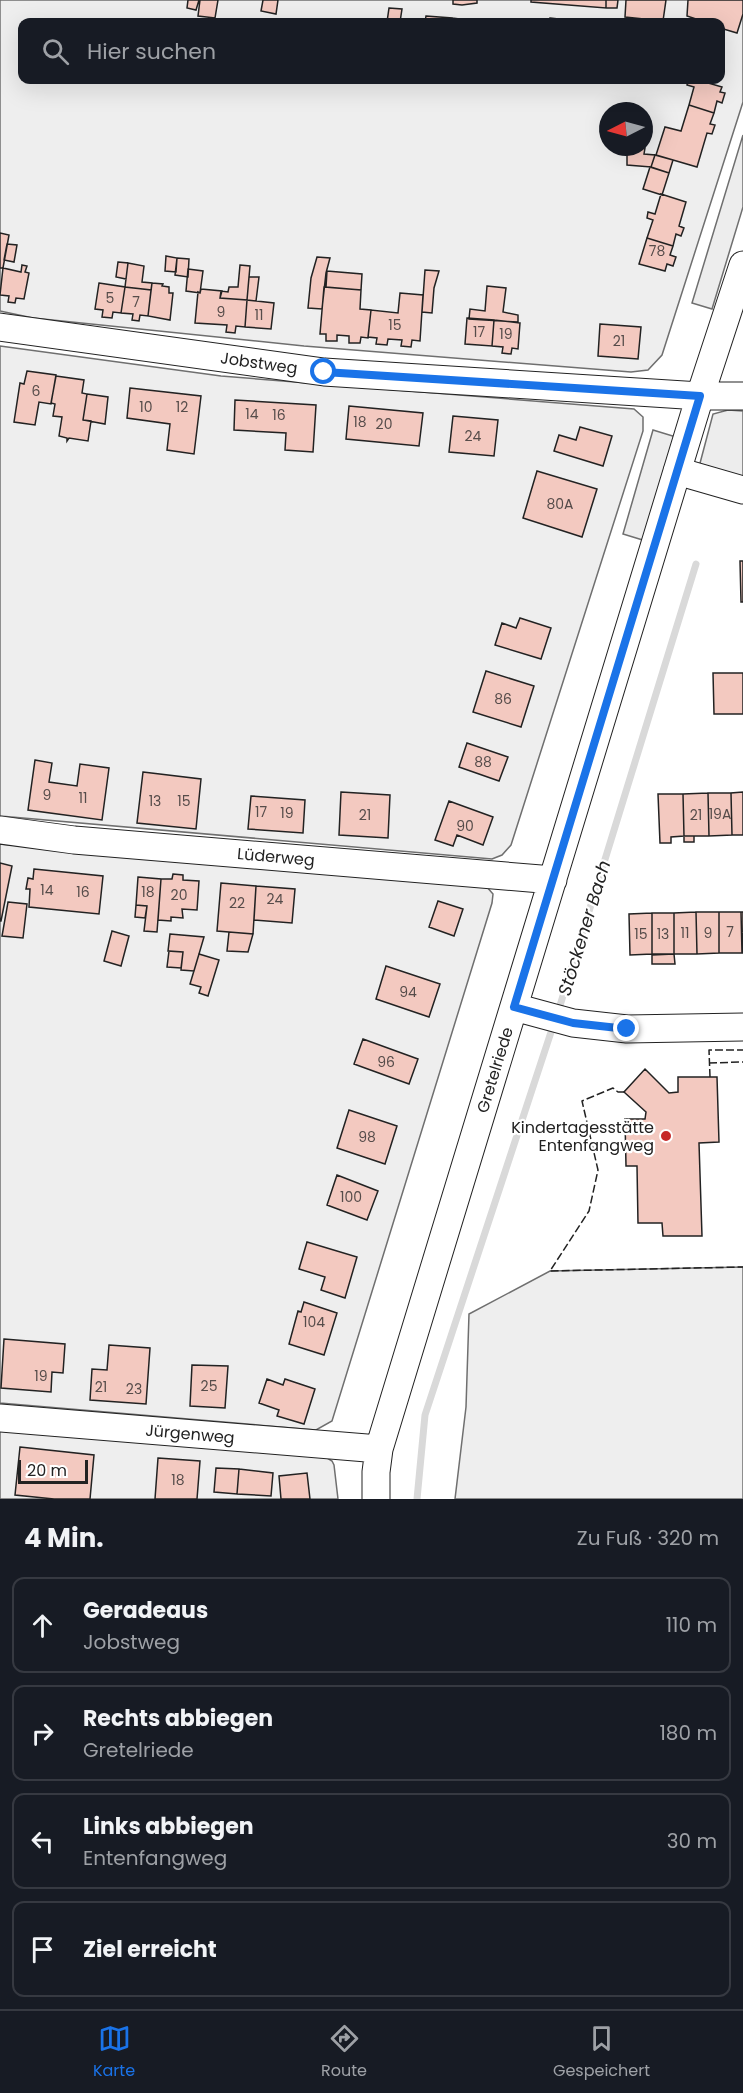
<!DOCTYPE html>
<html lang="de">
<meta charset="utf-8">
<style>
body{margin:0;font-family:Poppins,sans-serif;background:#242831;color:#f1f3f6}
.compass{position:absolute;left:599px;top:102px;width:54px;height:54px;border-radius:50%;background:#171b24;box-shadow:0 6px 24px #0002;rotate:264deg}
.scale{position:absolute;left:18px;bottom:15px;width:70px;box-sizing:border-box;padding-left:6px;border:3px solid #222;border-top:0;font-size:16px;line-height:21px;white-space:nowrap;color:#222;-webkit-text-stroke:4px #fff;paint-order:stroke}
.stop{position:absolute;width:18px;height:18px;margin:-14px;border:4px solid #1a73e8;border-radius:50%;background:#fff}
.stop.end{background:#1a73e8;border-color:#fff;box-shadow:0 2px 6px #0008}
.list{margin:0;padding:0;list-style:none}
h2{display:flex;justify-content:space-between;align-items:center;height:78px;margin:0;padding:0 24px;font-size:26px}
h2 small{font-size:20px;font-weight:400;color:#9ea1a6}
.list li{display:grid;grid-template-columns:39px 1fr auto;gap:18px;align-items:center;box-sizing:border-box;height:96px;margin:0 12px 12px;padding:0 12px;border:2px solid #363941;border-radius:12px}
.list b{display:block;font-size:22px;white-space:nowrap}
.list p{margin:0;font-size:20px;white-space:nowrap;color:#9ea1a6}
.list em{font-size:20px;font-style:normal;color:#9ea1a6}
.icon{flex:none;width:33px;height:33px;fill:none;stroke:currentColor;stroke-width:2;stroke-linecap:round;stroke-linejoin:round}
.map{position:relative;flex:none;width:743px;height:1499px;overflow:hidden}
.search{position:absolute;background:#171b24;box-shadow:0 6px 24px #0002;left:18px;right:18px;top:18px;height:66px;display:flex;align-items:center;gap:15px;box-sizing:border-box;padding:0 21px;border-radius:12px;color:#9ea1a6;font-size:22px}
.sheet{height:510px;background:#171b24}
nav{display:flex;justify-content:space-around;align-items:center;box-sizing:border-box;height:84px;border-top:2px solid #363941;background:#171b24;font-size:16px;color:#9ea1a6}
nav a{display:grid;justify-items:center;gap:3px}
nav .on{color:#1a73e8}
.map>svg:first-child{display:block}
</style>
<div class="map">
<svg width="743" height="1499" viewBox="0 0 743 1499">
<rect width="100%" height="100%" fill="#fff"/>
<path fill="#eee" stroke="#6f6f6f" stroke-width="1.5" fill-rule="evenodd" d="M0 0H743V102L662 355 648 370 631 372 304 346 33 318 0 311ZM22 22H720V80H22ZM608 111H644V147H608Z
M0 346 221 376 634 409 643 417V431L511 845 502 855 492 859 0 816Z
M0 844 486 886 493 894 492 903 332 1421 316 1430 0 1403Z
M743 1267V1499H455L466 1407 469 1314 550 1271Z
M0 1428 324 1456 332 1461 334 1465 338 1499H0Z"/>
<path fill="#ededed" stroke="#6f6f6f" stroke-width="1.5" d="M743 135V207L712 309 692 303Z
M728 410 743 411V478L699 467 713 414Z
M653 430 676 437 646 541 623 534Z"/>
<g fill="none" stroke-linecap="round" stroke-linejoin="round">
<path stroke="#d9d9d9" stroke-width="7" d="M558 1012 696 564
M417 1499 425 1415 554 1023"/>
</g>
<path fill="#f3c9c0" stroke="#222" stroke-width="1.5" d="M188 0H199L196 10 187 8Z
M200 0H218L215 18 198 16Z
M263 0H278L276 14 261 11Z
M453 0H477V3L462 5 453 4Z
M531 0H606V8L531 2Z
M606 0H618L617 8H606Z
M626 0H666L663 21 625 17Z
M688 0H743V14L737 33 720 28V22H705L687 16Z
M389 8 402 9 400 22H387Z
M426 16 452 18 451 22H425Z
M452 18 476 21 475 22H451Z
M550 18 576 21V22H550Z
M688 80 696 81 698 80 722 87 720 92 725 93 722 103 717 101 714 113 689 105 694 87 687 85Z
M689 105 714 113 710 124 715 125 712 134 707 133 697 167 656 155 665 127 681 131Z
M634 147 645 148 644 154 655 155 651 167 627 165V153L633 154Z
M655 155 673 160 669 173 651 167Z
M650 167 669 173 662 195 643 189Z
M661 194 686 202 679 226 684 228 681 236 676 234 673 246 647 238 653 220 647 218 648 212 655 214Z
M0 233 9 235 3 268H0Z
M647 238 673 246 670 255 676 257 673 266 667 264 665 271 639 264Z
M7 244 17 245 14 262 4 260Z
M166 256 177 258 176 272 165 271Z
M317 257 330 258 326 273 322 309 308 308 311 278Z
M177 258 189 259 188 277 175 275Z
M118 262 128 263 126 279 116 277Z
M128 263 144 266 142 282 152 283 151 290 125 287Z
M22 265 27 266 25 272 29 273 24 299 16 298 15 303 8 302 9 296 0 295 3 268 21 272Z
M240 265 250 266 247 300 220 298 221 291 228 292 229 287H238Z
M188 269 203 271 200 293 186 291Z
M425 270 439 271 434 288 432 313 422 312Z
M327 271 362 274 361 290 326 287Z
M249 277H259L256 301 247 300Z
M99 283 125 287 121 313 113 312 112 318 102 317 103 310 95 309Z
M152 283 163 284 162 286 169 287V293H173L170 320 148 316Z
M487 286 506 288 503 312 518 315V322L469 319 470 309 485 311Z
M125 287 151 290 148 316 140 315 139 321 132 320 133 314 121 313Z
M324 287 361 290 360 309 371 310 368 338 361 337 360 343H349V336L337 335V341H326V334H320Z
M201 289 222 291 220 298 247 300 245 327 236 326 235 333 226 332 227 325 195 323 198 292 200 293Z
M400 293 423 295 420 341 412 340 411 347 401 346 402 340 388 339 387 345 376 344 377 338 368 337 371 310 398 313Z
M247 300 274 303 271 329 245 327Z
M467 318 494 320 492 346 465 344Z
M494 320 520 323 518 349 512 348 511 354 502 353 503 347 492 346Z
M600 324 641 327 638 359 598 356Z
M27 371 56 375 51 404 39 402 35 425 14 422 20 383 24 384Z
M56 376 84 380 82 393 87 394 83 420 91 421 88 441 69 438 67 441V438L59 436 62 417 53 416 55 404 51 403Z
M130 388 201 396 194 454 167 450 170 424 127 418Z
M87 394 108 397 105 424 83 420Z
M235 400 316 405 313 452 285 450 286 433 234 430Z
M349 406 423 413 419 446 346 439Z
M453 416 498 420 494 456 449 452Z
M580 427 612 436 603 466 554 451 559 435 576 440Z
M537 471 597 489 582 537 523 518Z
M740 561H743V602H741Z
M520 618 551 628 541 659 495 645 502 623 516 628Z
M486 671 534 686 521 727 473 712Z
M713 673H743V714H714Z
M467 743 508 757 499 781 459 767Z
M35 760 52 763 49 782 77 786 80 764 109 768 102 820 28 810Z
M143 772 201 779 196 829 137 823Z
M341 792 390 795 388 838 339 835Z
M743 792V835H732L731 793Z
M708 793 709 836H684L683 794Z
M708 793H731L732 835 709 836Z
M658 794H683L684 836 671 837V843H660Z
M251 796 305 800 303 833 248 829Z
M449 801 493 817 483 845 457 835 453 846 435 840Z
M684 836H694V842H684Z
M0 863 12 866 1 921H0Z
M34 869 103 876 99 914 29 907 30 889H26L28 878 33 879Z
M173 874 183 875V880L199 881 197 910 182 909 183 918 171 917V921L158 920 161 879H172Z
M138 877 161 879 157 932 144 931 147 906 136 905Z
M221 883 256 886 253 934 217 931Z
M256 886 295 889 292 923 254 920Z
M438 901 463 909 454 936 429 927Z
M8 902 27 904 23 938 2 936Z
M136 905 147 906 145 918 135 917Z
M696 912H719V953L697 954Z
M696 912 697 954H674V913Z
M719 912H741L742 953H719Z
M741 912H743V953H742Z
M652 913V954L630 955 629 914Z
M652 913H674V954H652Z
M112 931 129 936 121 966 104 961Z
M229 932 253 934 248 952 227 951Z
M170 934 204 937 194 971 181 970 183 952 168 951Z
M169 951 183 952 181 968 167 967Z
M199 954 219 960 208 996 199 993 201 987 190 984Z
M674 954 675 964H652V955Z
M386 966 440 984 429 1017 376 999Z
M363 1039 418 1059 409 1084 354 1064Z
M645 1069 669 1093 678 1092V1077H717L719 1142 699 1143 702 1236H663L662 1223H638L637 1166H626L625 1119H645L646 1112 624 1092Z
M349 1110 397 1126 385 1164 337 1148Z
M337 1175 378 1191 367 1220 327 1205Z
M307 1242 357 1257 345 1298 321 1290 325 1277 299 1269Z
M304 1302 337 1313 324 1355 289 1344 298 1311 301 1312Z
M4 1339 65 1344 63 1373 52 1372 51 1392 1 1388Z
M109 1345 150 1348 146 1404 90 1400 92 1369 107 1370Z
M192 1365 228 1366 225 1408 190 1406Z
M267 1379 283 1385 285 1379 315 1389 304 1424 277 1416 279 1410 259 1403Z
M20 1447 94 1455 90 1499H54L15 1495Z
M158 1458 200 1461 197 1499H155Z
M216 1468 239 1469 237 1494 214 1492Z
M239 1469 273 1473 271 1496 237 1494Z
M307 1473 310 1499H281L279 1476Z"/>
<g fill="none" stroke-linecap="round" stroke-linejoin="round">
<g stroke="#222" stroke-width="29">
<path id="minor" d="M0 327 324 372 700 396H743
M677 471 743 490
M0 830 74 840 553 880
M514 1007 573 1023 627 1029 743 1027
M0 1418 379 1449
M376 1499V1472L379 1449 700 396 743 265"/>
</g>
<use href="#minor" stroke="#fff" stroke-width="27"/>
<path stroke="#222" stroke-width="1.5" stroke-dasharray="8 3" stroke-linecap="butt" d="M709 1063 743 1062
M710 1077 709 1050H743
M624 1092H618L613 1088 582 1101 598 1170 589 1211 550 1271 743 1267"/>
</g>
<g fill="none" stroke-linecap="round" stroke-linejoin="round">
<path stroke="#1a73e8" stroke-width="8" d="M324 372 700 396 514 1007 573 1023 627 1029"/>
</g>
<circle fill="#c62828" stroke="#fff" stroke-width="2" cx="666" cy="1136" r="6"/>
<g text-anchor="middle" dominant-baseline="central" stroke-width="4.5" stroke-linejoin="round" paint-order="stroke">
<g font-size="14" fill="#564c4a">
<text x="657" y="251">78</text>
<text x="110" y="298">5</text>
<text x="136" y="302">7</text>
<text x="221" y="312">9</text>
<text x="259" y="315">11</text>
<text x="395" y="325">15</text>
<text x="479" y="332">17</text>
<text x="506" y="334">19</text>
<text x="619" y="341">21</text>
<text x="36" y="391">6</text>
<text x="146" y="407">10</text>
<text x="182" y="407">12</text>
<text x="252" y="414">14</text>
<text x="279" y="415">16</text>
<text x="360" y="422">18</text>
<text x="384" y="424">20</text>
<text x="473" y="436">24</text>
<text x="560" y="504">80A</text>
<text x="503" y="699">86</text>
<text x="483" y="762">88</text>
<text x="47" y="795">9</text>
<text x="83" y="798">11</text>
<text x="155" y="801">13</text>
<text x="184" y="801">15</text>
<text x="261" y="812">17</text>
<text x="287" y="813">19</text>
<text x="720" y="814">19A</text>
<text x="365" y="815">21</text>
<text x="696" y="815">21</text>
<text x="465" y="826">90</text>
<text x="47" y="890">14</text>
<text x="83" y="892">16</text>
<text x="148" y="892">18</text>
<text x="179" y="895">20</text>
<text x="275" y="899">24</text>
<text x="237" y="903">22</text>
<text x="730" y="932">7</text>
<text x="685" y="933">11</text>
<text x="708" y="933">9</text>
<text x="641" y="934">15</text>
<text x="663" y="934">13</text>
<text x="408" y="992">94</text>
<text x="386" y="1062">96</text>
<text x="367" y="1137">98</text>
<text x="351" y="1197">100</text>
<text x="314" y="1322">104</text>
<text x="41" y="1376">19</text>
<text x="209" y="1386">25</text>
<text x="101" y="1387">21</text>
<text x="134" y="1389">23</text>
<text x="178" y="1480">18</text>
</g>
<g font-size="16" fill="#222" stroke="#fff">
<text transform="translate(259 363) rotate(8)">Jobstweg</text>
<text transform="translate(276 857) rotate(5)">Lüderweg</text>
<text transform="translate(495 1070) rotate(-73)">Gretelriede</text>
<text transform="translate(190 1434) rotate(5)">Jürgenweg</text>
</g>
<g font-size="16" fill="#222" stroke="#fff" text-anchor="end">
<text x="654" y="1127">Kindertagesstätte<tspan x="654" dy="18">Entenfangweg</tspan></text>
</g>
<g font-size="18" font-style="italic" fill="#222" stroke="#fff">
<text transform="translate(584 928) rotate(-73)">Stöckener Bach</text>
</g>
</g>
</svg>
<svg class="compass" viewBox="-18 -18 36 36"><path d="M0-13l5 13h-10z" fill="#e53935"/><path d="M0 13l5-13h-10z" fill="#9ea1a6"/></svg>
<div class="scale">20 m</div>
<div class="stop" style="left:324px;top:372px"></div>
<div class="stop end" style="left:627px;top:1029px"></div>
<div class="search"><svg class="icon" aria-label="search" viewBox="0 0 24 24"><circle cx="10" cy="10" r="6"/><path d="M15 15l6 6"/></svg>Hier suchen</div>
</div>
<section class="sheet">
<h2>4 Min.<small>Zu Fuß · 320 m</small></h2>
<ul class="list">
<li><svg class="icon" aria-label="ahead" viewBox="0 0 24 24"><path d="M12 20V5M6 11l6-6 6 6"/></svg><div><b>Geradeaus</b><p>Jobstweg</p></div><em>110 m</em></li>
<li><svg class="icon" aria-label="right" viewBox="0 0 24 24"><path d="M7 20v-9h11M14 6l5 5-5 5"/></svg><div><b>Rechts abbiegen</b><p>Gretelriede</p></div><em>180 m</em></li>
<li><svg class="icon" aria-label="left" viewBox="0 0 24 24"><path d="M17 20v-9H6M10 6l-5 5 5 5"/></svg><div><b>Links abbiegen</b><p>Entenfangweg</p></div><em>30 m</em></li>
<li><svg class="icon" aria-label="arrive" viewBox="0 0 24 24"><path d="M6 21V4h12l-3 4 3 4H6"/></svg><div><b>Ziel erreicht</b></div></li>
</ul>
</section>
<nav>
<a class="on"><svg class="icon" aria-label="map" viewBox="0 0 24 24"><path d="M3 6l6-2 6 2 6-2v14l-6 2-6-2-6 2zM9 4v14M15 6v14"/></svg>Karte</a>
<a><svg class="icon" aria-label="directions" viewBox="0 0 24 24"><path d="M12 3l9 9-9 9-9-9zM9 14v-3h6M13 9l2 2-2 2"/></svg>Route</a>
<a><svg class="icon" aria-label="saved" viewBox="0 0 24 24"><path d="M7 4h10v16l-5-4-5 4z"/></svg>Gespeichert</a>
</nav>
